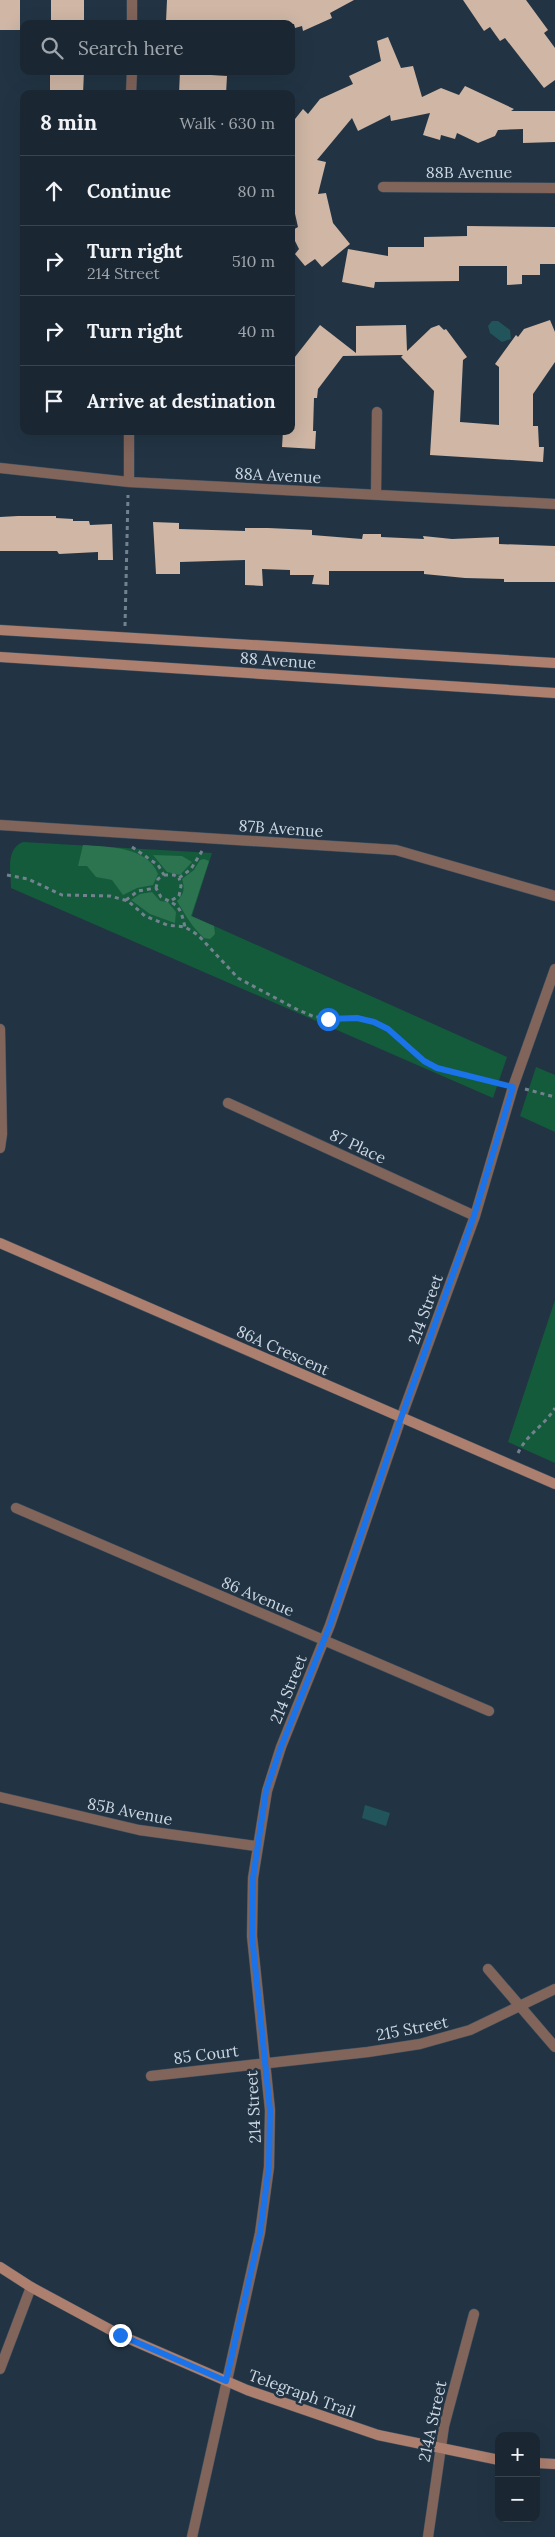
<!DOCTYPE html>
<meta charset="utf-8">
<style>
body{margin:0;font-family:Lora,serif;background:#27333f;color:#f1f3f6}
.controls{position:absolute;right:15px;bottom:15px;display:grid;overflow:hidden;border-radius:10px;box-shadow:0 5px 20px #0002}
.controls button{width:45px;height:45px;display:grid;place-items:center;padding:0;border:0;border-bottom:1px solid #38444e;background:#1a2733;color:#f1f3f6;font:25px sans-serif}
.stop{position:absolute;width:15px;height:15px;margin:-11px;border:4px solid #1a73e8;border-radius:50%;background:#fff}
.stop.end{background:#1a73e8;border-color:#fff;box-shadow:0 1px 5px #0008}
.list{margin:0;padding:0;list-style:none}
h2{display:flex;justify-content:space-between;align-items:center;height:65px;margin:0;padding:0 20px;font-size:21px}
h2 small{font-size:16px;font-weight:400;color:#9fa5ac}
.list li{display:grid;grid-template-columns:32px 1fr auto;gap:15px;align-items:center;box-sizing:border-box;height:70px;padding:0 20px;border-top:1px solid #38444e}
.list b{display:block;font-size:19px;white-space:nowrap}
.list p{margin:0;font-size:16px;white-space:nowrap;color:#9fa5ac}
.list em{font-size:16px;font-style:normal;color:#9fa5ac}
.icon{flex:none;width:28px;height:28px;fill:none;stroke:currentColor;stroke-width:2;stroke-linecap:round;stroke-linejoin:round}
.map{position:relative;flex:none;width:555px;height:2537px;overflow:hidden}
.search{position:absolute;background:#1a2733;box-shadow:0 5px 20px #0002;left:20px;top:20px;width:275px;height:55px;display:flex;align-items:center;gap:12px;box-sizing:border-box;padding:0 18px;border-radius:10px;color:#9fa5ac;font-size:19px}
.panel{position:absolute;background:#1a2733;box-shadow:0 5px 20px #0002;left:20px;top:90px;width:275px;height:345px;border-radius:10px}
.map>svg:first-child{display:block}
</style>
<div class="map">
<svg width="555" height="2537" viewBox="0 0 555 2537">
<rect width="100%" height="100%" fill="#223444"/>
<path fill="#145b3b" d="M23 842 212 853 192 916 507 1057 493 1098 11 888C11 872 5 849 23 842Z
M536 1067 555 1075V1132L520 1116Z
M555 1300V1463L508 1442Z"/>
<path fill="#2c734f" d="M83 845C108 847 147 846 158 874L153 885 137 888 123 895 112 880 96 877 87 866H78Z
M153 855 182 856 192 862 180 875 167 872Z
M204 859 209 861 191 916 214 926 215 934 210 939 204 938C192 927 186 916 177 901 184 895 185 888 182 879L194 870 200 860Z
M152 892 160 901 168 902 176 912 175 923 150 914 131 900 140 894Z"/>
<path fill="#22555b" d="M492 321H498L510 330 511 339 502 342 490 333 488 326Z
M365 1805 390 1813 386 1826 362 1818Z"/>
<path fill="#cfb6a5" d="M0 0H20V30H0Z
M51 0H84V24L51 23Z
M167 0H354L330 13 332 18 303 31 302 26 295 28 294 24 168 23 166 22Z
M463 0H526L548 30 544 33 555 48V80L544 88 505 38 500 41 490 27 484 31Z
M388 37 401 68 413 66 422 97 441 88 459 95 465 86 514 109 511 111H555V142L523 143V129L498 130 495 136 478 143 457 133 455 139 441 135 440 140 423 135 430 113 391 121 390 115 358 131 352 118 317 160 326 162 318 194 326 193 333 223 350 244 322 267 315 259 305 266 295 254 299 249 291 233V231L298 227 291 196V124L303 109 308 114 320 99 353 84 349 76 381 61 377 41Z
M50 71H84L83 94H50Z
M180 71H211V75L227 76 226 94H179Z
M467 226 555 227V264H540V275H522V284L507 285V266H459V281L375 282 374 288 342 282 348 249 388 256V247H424V237L467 236Z
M550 320 555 332V362L533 394V426H538L539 447H544L543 462 430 455 434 391 401 357 403 355 343 356 318 389 317 398H314L313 431H316L315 449 282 447 283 431H291V362L320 325 356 353V326L406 325 407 351 431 328 439 325 444 330 446 329 467 357 463 360 460 422 499 425V367L495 364 516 335 518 337 524 329Z
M18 516H56V518L73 519V521H89L90 525 112 524 113 560H98V552L59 554 57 551H0V517Z
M153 522 179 523V529L245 531V528H268L312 530V535L362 539 363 534H381V537L424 539 423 536 452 539 499 537V544L555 546V582H504V579L465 578 424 574V571H329V585L312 584 314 575H290V570L262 569 263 586 245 585V560L180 562V574H156Z"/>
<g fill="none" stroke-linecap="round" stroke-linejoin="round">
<g stroke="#415160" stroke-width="11">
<path id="street" d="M132 24V0
M131 94 132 71
M383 187 555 188
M0 468 129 482 555 504
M129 482V431
M376 495 377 412
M0 825 396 850 555 896
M0 1029 2 1134 0 1148
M228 1103 475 1216
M16 1508 489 1711
M0 1797 139 1830 256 1846
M488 1969 555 2047
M151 2076 368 2052 420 2044 470 2030 555 1989
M0 2369 31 2287
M192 2537 260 2233 269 2167 270 2110 252 1936 253 1878 267 1791 281 1747 330 1625 401 1418 475 1216 513 1087 555 969
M428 2537 444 2426 474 2314"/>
</g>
<g stroke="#415160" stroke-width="11">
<path id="secondary" d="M0 630 555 663
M0 657 555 693
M0 1243 555 1484
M0 2267 31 2287 120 2335 247 2390 378 2435 499 2460
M536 2463 555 2464"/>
</g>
<path stroke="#73828f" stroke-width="3" stroke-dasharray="4 4" stroke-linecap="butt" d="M125 626 128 495
M132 847 158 865 164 875 158 879 156 888
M7 875 28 879 62 895 110 896 128 901 145 916 167 925 185 927 198 935 238 978 298 1010 315 1017 357 1018 374 1022 388 1029 424 1061 437 1068 502 1084
M164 875H174L179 878 191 869 202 851
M126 900 138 891 156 888 161 897C179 906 180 906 185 927
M172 900 179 896 181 886 179 878
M525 1089 555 1097
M518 1453C527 1434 545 1425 555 1408"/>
<use href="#street" stroke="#81645a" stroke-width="10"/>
<use href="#secondary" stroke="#ad7f6f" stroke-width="10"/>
</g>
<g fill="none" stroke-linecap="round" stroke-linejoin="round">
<path stroke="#1a73e8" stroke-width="6" d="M120 2335 226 2381 260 2233 269 2166 270 2110 252 1936 253 1878 266 1791 281 1747 330 1625 401 1418 474 1216 513 1087 437 1068 424 1061 388 1029 374 1022 357 1018 328 1019"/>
</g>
<g text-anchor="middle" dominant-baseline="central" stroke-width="5" stroke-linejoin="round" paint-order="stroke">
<g font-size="16" fill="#ccd7e2" stroke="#223444">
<text x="469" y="172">88B Avenue</text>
<text transform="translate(278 475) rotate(3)">88A Avenue</text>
<text transform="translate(278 660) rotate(4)">88 Avenue</text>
<text transform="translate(281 828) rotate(4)">87B Avenue</text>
<text transform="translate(358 1146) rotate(25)">87 Place</text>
<text transform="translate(425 1309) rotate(-70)">214 Street</text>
<text transform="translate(283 1350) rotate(24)">86A Crescent</text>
<text transform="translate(258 1596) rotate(23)">86 Avenue</text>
<text transform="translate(288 1689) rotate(-68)">214 Street</text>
<text transform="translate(130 1811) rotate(11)">85B Avenue</text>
<text transform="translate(412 2028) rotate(-11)">215 Street</text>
<text transform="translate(206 2054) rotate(-7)">85 Court</text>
<text transform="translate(253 2107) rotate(-93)">214 Street</text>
<text transform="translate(302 2393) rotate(20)">Telegraph Trail</text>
<text transform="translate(432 2421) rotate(-78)">214A Street</text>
</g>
</g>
</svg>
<div class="controls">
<button>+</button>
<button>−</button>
</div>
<div class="stop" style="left:328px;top:1019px"></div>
<div class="stop end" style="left:120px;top:2335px"></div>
<div class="search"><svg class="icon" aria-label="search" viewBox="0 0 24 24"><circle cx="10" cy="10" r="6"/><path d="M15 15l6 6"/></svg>Search here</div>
<section class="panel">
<h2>8 min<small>Walk · 630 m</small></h2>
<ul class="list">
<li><svg class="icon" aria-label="ahead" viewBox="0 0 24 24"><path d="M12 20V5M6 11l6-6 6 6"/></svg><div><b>Continue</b></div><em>80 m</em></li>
<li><svg class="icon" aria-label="right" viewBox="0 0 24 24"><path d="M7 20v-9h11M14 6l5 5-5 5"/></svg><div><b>Turn right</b><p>214 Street</p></div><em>510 m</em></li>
<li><svg class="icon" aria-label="right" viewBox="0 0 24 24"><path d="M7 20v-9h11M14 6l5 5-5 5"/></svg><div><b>Turn right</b></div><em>40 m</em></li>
<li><svg class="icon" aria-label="arrive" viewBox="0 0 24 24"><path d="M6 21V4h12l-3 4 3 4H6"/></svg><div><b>Arrive at destination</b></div></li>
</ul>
</section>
</div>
